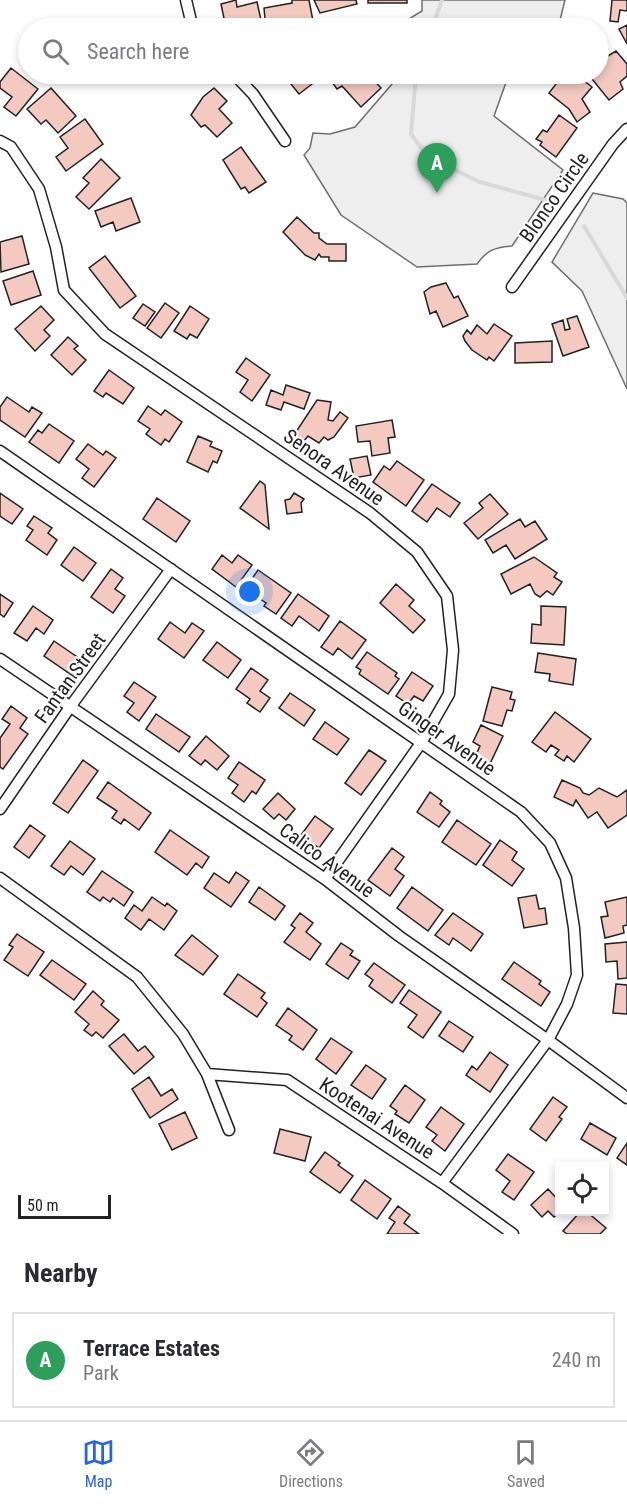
<!DOCTYPE html>
<style>
body{margin:0;font-family:"Roboto Condensed",sans-serif;background:#f7f7f7;color:#2b2b33}
.controls{position:absolute;right:18px;bottom:18px;display:grid;overflow:hidden;border-radius:0px;box-shadow:0 3px 9px #0003}
.controls button{width:54px;height:54px;display:grid;place-items:center;padding:0;border:0;border-bottom:2px solid #e1e1e2;background:#fff;color:#2b2b33;font:30px sans-serif}
.scale{position:absolute;left:18px;bottom:15px;width:93px;box-sizing:border-box;padding-left:6px;border:3px solid #222;border-top:0;font-size:16px;line-height:21px;white-space:nowrap;color:#222;-webkit-text-stroke:4px #fff;paint-order:stroke}
.you{position:absolute;left:250px;top:592px;width:21px;height:21px;margin:-15px;border:4px solid #fff;border-radius:50%;background:#1a73e8;box-shadow:0 0 0 9px #1a73e833}
.badge{display:grid;place-items:center;width:39px;height:39px;border-radius:50%;background:#2563eb;color:#fff;font-size:20px;font-weight:700}
.pin{position:absolute;translate:-50% -50px;filter:drop-shadow(0 2px 3px #0008)}
.pin::after{content:'';position:absolute;top:32px;width:21px;height:18px;background:inherit;clip-path:polygon(0 0,100% 0,50% 100%)}
.list{margin:0;padding:0;list-style:none}
h2{display:flex;justify-content:space-between;align-items:center;height:78px;margin:0;padding:0 24px;font-size:26px}
h2 small{font-size:20px;font-weight:400;color:#7c7c81}
.list li{display:grid;grid-template-columns:39px 1fr auto;gap:18px;align-items:center;box-sizing:border-box;height:96px;margin:0 12px 12px;padding:0 12px;border:2px solid #e1e1e2;border-radius:0px}
.list b{display:block;font-size:22px;white-space:nowrap}
.list p{margin:0;font-size:20px;white-space:nowrap;color:#7c7c81}
.list em{font-size:20px;font-style:normal;color:#7c7c81}
.icon{flex:none;width:33px;height:33px;fill:none;stroke:currentColor;stroke-width:2;stroke-linecap:round;stroke-linejoin:round}
.map{position:relative;flex:none;width:627px;height:1234px;overflow:hidden}
.search{position:absolute;background:#fff;box-shadow:0 3px 9px #0003;left:18px;right:18px;top:18px;height:66px;display:flex;align-items:center;gap:15px;box-sizing:border-box;padding:0 21px;border-radius:33px;color:#7c7c81;font-size:22px}
.sheet{height:186px;background:#fff}
nav{display:flex;justify-content:space-around;align-items:center;box-sizing:border-box;height:84px;border-top:2px solid #e1e1e2;background:#fff;font-size:16px;color:#7c7c81}
nav a{display:grid;justify-items:center;gap:3px}
nav .on{color:#2563eb}
.map>svg:first-child{display:block}
</style>
<div class="map">
<svg width="627" height="1234" viewBox="0 0 627 1234">
<rect width="100%" height="100%" fill="#fff"/>
<path fill="#eee" stroke="#6f6f6f" stroke-width="1.5" d="M422 0H565L558 28H394L422 11Z
M388 74H509L494 116 563 170 512 246C495 247 487 250 477 264L417 267 341 215 304 155 310 148 313 133 330 134 355 127 392 84Z
M593 193 623 199 627 203V389L582 291 552 262Z"/>
<g fill="none" stroke-linecap="round" stroke-linejoin="round">
<path stroke="#d9d9d9" stroke-width="4" d="M432 28 442 0
M416 74 411 134 428 157 480 182 549 201
M584 226 627 298"/>
</g>
<path fill="#f3c9c0" stroke="#222" stroke-width="1.5" d="M236 0 237 7 257 2 261 20 226 28 221 4Z
M292 0H309L313 21 270 28 265 19 264 8 292 3Z
M314 0H356L357 4 320 13Z
M368 0H407V3H368Z
M612 0H627V11L620 10 618 22 610 21Z
M627 25V44L619 29Z
M616 51 627 64V76L620 82 623 89 609 100 588 74H598V62Z
M11 68 38 89 16 116 4 107 12 97 0 88V82Z
M283 74H310L316 81 299 94Z
M326 74H368L381 88 361 107 342 86 337 89Z
M571 74H575L592 87 582 99 590 112 577 122 569 109 549 93 559 80 563 83Z
M51 88 76 116 58 133 46 120 41 124 27 109Z
M214 88 227 101 219 109 232 123 217 137 205 125 201 127 191 115 203 97Z
M559 115 577 128 556 157 540 145 542 142 536 139 543 130 547 132Z
M85 119 103 144 66 171 56 157 68 148 60 137Z
M241 147 266 182 249 193 245 187 241 189 223 160Z
M101 159 120 178 89 209 76 197 89 183 83 178Z
M131 198 140 222 116 231 113 222 101 227 95 211Z
M297 217 314 233H319V238L327 244H346V261H329V257H321L319 254 315 260 305 255 283 232Z
M22 236 29 264 1 272 0 242Z
M105 256 136 296 120 308 89 268Z
M33 271 41 295 11 305 3 281Z
M446 283 454 298 458 296 468 316 443 327 436 311 430 314 424 292 431 287Z
M165 303 179 313 161 338 147 328Z
M143 304 155 312 145 326 133 318Z
M41 306 54 320 44 330 50 336 35 351 15 329Z
M190 306 209 319 197 338 190 334 187 339 174 331Z
M577 316 589 347 563 356 552 324 563 320 565 330 570 329 567 319Z
M494 324 512 336 494 361 489 357 487 360 472 350 465 341 463 336 467 330 471 334 477 325 487 334Z
M68 337 78 346 74 349 86 360 72 375 51 355Z
M552 341V362L515 363V343Z
M246 358 270 375 252 401 240 392 248 380 236 372Z
M109 370 134 388 123 404 106 393 103 397 94 391Z
M286 385 310 393 304 409 284 402 281 410 266 405 271 390 283 395Z
M7 397 29 412 32 407 42 413 25 437 0 420V407Z
M317 400 331 402 328 420 333 421 340 412 348 418 334 437 328 440 324 437 319 443 308 436 304 441 294 435Z
M148 406 161 415 165 410 182 422 169 442 165 439 161 445 146 434 150 429 138 421Z
M392 420 395 437 388 438 390 453 372 456 370 441 358 442 356 426Z
M49 424 74 441 59 463 29 442 38 430 42 433Z
M198 436 212 442 210 446 222 451 217 463 213 461 208 472 187 462Z
M88 444 103 455 106 451 116 458 94 487 82 478 89 469 76 459Z
M367 456 371 475 354 478 350 459Z
M397 461 424 480 406 506 373 482 384 466 390 470Z
M260 481 265 485 269 529 240 508Z
M432 484 460 503 450 517 437 508 427 522 412 511Z
M0 493 23 509 12 524 0 516Z
M294 493 304 499 301 503 302 512 287 514 285 500 290 499Z
M490 494 508 514 478 539 464 523 483 508 479 503Z
M157 498 190 521 176 542 143 519Z
M34 516 52 528 48 533 57 540 47 555 26 540 33 530 27 526Z
M520 519 525 527 535 521 547 539 515 559 506 545 493 553 485 540Z
M74 547 96 563 83 581 61 565Z
M222 555 232 563 238 555 252 565 236 587 212 569Z
M534 557 557 573 554 577 562 582 553 595 547 591 540 597 535 594 530 584 511 594 501 574Z
M111 569 123 578 115 589 125 596 113 613 91 597Z
M258 570 291 593 276 614 264 606 266 603 245 589Z
M396 584 414 600 409 606 425 620 413 633 380 603Z
M0 594 13 603 4 617 0 614Z
M298 594 329 616 319 631 299 616 292 626 281 618Z
M33 606 53 620 44 634 36 628 27 641 14 633Z
M541 606 566 607 564 645 531 643 532 624 541 625Z
M340 621 366 640 352 659 338 648 333 655 321 647Z
M170 622 185 633 192 623 204 631 184 658 158 639Z
M54 641 86 663 76 678 44 656Z
M217 642 241 660 228 678 203 660Z
M367 652 397 673 395 676 399 679 388 694 359 674 361 670 356 667Z
M538 653 576 659 573 685 549 681 550 674 535 672Z
M251 668 268 680 260 691 270 698 260 712 247 703 250 699 236 689Z
M412 672 433 686 423 701 414 696 408 704 396 696Z
M134 682 156 697 139 721 127 712 134 703 124 696Z
M492 687 512 692 510 699 515 700 512 711 507 710 502 726 483 721Z
M290 693 315 710 304 726 279 708Z
M11 706 27 718 20 728 28 734 3 769 0 767V738L10 724 2 719Z
M555 712 591 739 574 762 567 756 564 761 555 755 559 750 551 745 546 752 532 742Z
M156 714 190 737 179 752 146 729Z
M325 722 349 739 337 755 313 739Z
M481 725 503 736 489 766 474 759 480 746 473 742Z
M206 736 229 756 217 770 205 760 201 765 189 756Z
M369 750 386 761 361 795 345 783Z
M83 760 98 771 68 813 53 803Z
M239 762 265 780 256 794 252 791 244 802 232 793 238 785 228 778Z
M562 780 580 788 583 793 589 795 599 788 617 797 627 790V815L608 828 597 812 588 818 576 800 573 806 554 797Z
M108 782 151 813 139 830 124 819 121 824 112 818 117 811 97 798Z
M430 792 442 801 440 804 450 812 439 827 417 812Z
M278 793 295 809 286 820 279 814 274 819 263 809Z
M315 816 333 829 319 848 312 843 309 847 298 839Z
M457 820 491 844 476 865 442 842Z
M30 825 45 836 29 858 14 847Z
M170 830 209 857 202 868 196 863 187 875 155 852Z
M500 840 517 852 512 860 524 869 512 886 483 865Z
M70 841 95 859 83 875 71 866 64 875 51 866Z
M392 848 404 857 395 869 404 876 390 896 368 880Z
M102 871 133 892 124 906 113 898 110 902 103 897 100 901 87 892Z
M236 872 249 881 231 907 204 888 214 873 229 883Z
M259 887 285 906 275 920 249 902Z
M412 887 443 910 428 931 397 908Z
M536 895 539 909 545 908 547 924 524 928 518 898Z
M152 897 165 906 167 903 177 911 164 930 149 919 141 930 125 918 134 905 142 911Z
M627 897V925L623 926 624 933 605 938 601 917 608 916 605 902Z
M300 913 313 923 306 932 321 944 310 960 284 942 295 928 291 925Z
M453 913 483 934 471 951 453 938 449 945 435 935Z
M17 934 44 952 28 976 4 960 13 947 9 945Z
M192 935 218 956 203 975 175 955Z
M627 942V978L618 979 617 961 606 962 605 944Z
M341 943 353 951 350 955 360 961 348 979 326 964Z
M52 960 86 984 74 1000 40 975Z
M514 962 541 981 539 984 550 992 541 1006 502 979Z
M374 963 405 985 392 1003 369 986 373 980 365 974Z
M238 974 265 993 261 998 267 1003 257 1017 224 994Z
M616 984 627 985V1014L613 1013Z
M409 990 441 1012 423 1038 408 1027 417 1015 400 1003Z
M93 991 104 1001 101 1005 119 1020 103 1038 96 1032 92 1036 84 1030 89 1024 75 1012Z
M288 1008 317 1030 303 1050 289 1040 292 1036 276 1025Z
M449 1021 473 1037 463 1052 439 1036Z
M124 1034 138 1051 145 1046 154 1057 134 1074 109 1046Z
M331 1038 352 1052 336 1074 316 1059Z
M490 1052 508 1065 490 1092 466 1075 472 1066 477 1070Z
M366 1065 386 1079 372 1099 351 1085Z
M149 1077 161 1096 172 1089 178 1099 150 1118 132 1089Z
M405 1085 425 1100 409 1123 395 1114 397 1111 390 1106Z
M553 1097 567 1107 559 1117 562 1119 546 1141 530 1129Z
M441 1107 464 1124 445 1151 432 1141 437 1135 426 1127Z
M185 1112 197 1138 172 1150 159 1124Z
M590 1123 616 1138 607 1155 581 1139Z
M280 1129 311 1137 305 1161 274 1153Z
M627 1143V1165L617 1158Z
M325 1152 340 1163 338 1165 353 1176 340 1193 310 1172Z
M508 1154 534 1172 514 1200 502 1192 510 1181 496 1170Z
M365 1180 391 1199 377 1219 351 1200Z
M548 1189 560 1202V1212L554 1217 548 1211 542 1217 531 1205Z
M398 1206 410 1215 404 1223 419 1234H387L395 1222 389 1218Z
M580 1212H587L606 1228 600 1234H567L563 1231Z"/>
<g fill="none" stroke-linecap="round" stroke-linejoin="round">
<g stroke="#222" stroke-width="13">
<path id="street" d="M186 0 191 21 196 28
M234 74 253 94 285 141
M0 141 11 147 39 189 56 247 64 290 105 334 370 513 417 552 447 596 453 650 449 694 421 743 325 879
M512 287 613 144 627 129
M0 451 521 812 550 843 566 878 574 928 577 975 567 1004 548 1040 442 1183
M0 659 325 879 399 936 548 1040 627 1098
M0 809 70 707 171 569
M0 878 137 977 183 1034 207 1074 229 1130
M207 1074 287 1080 442 1183 513 1234"/>
</g>
<use href="#street" stroke="#fff" stroke-width="10"/>
</g>
<g text-anchor="middle" dominant-baseline="central" stroke-width="4.5" stroke-linejoin="round" paint-order="stroke">
<g font-size="20" fill="#222" stroke="#fff">
<text transform="translate(554 197) rotate(-55)">Blonco Circle</text>
<text transform="translate(334 467) rotate(35)">Senora Avenue</text>
<text transform="translate(70 678) rotate(-54)">Fantan Street</text>
<text transform="translate(447 738) rotate(35)">Ginger Avenue</text>
<text transform="translate(327 860) rotate(36)">Calico Avenue</text>
<text transform="translate(377 1118) rotate(33)">Kootenai Avenue</text>
</g>
</g>
</svg>
<div class="controls">
<button><svg class="icon" aria-label="locate" viewBox="0 0 24 24"><circle cx="12" cy="12" r="6"/><path d="M12 2v4M12 18v4M2 12h4M18 12h4"/></svg></button>
</div>
<div class="scale">50 m</div>
<div class="you"></div>
<div class="pin badge" style="left:437px;top:193px;background:#2e9e5b">A</div>
<div class="search"><svg class="icon" aria-label="search" viewBox="0 0 24 24"><circle cx="10" cy="10" r="6"/><path d="M15 15l6 6"/></svg>Search here</div>
</div>
<section class="sheet">
<h2>Nearby<small></small></h2>
<ul class="list">
<li><span class="badge" style="background:#2e9e5b">A</span><div><b>Terrace Estates</b><p>Park</p></div><em>240 m</em></li>
</ul>
</section>
<nav>
<a class="on"><svg class="icon" aria-label="map" viewBox="0 0 24 24"><path d="M3 6l6-2 6 2 6-2v14l-6 2-6-2-6 2zM9 4v14M15 6v14"/></svg>Map</a>
<a><svg class="icon" aria-label="directions" viewBox="0 0 24 24"><path d="M12 3l9 9-9 9-9-9zM9 14v-3h6M13 9l2 2-2 2"/></svg>Directions</a>
<a><svg class="icon" aria-label="saved" viewBox="0 0 24 24"><path d="M7 4h10v16l-5-4-5 4z"/></svg>Saved</a>
</nav>
